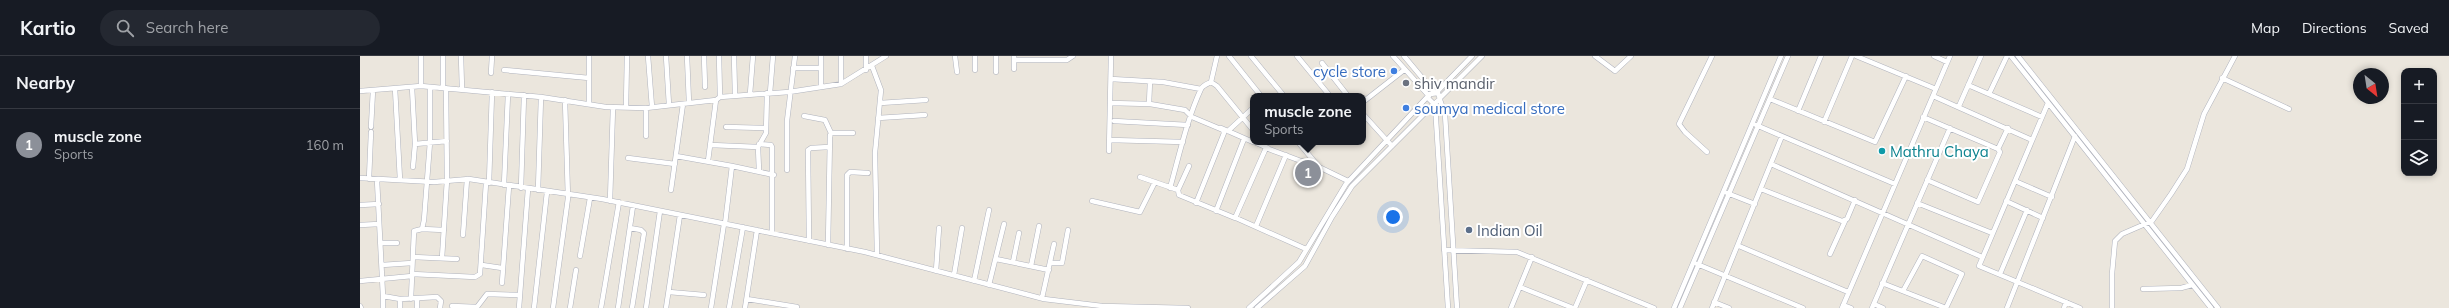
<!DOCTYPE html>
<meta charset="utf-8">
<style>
body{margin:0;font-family:Mulish,sans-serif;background:#242831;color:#f1f3f6}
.controls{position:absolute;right:12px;top:12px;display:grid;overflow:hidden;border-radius:8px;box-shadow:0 2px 6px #0003}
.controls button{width:36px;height:36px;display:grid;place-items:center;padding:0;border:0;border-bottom:1px solid #363941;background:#171b24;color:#f1f3f6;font:20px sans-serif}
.compass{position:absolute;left:1993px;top:12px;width:36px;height:36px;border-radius:50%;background:#171b24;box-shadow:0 2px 6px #0003;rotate:150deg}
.you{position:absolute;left:1033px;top:161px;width:14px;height:14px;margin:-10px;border:3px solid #fff;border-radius:50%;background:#1a73e8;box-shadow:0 0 0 6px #1a73e833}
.badge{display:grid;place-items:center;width:26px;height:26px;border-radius:50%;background:#8c9099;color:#fff;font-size:13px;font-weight:700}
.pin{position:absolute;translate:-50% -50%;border:2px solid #fff;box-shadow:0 1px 4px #0006}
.popup{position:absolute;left:890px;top:37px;width:116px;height:52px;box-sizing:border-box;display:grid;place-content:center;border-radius:8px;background:#171b24;filter:drop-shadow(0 1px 3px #0005);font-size:13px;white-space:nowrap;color:#9ea1a6}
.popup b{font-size:15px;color:#f1f3f6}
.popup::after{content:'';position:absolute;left:50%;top:100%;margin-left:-8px;border:8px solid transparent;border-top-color:#171b24}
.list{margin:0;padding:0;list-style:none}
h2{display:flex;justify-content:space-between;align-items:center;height:52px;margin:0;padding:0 16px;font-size:17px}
h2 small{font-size:13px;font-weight:400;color:#9ea1a6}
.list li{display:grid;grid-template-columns:26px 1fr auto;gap:12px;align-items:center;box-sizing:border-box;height:72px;padding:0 16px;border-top:1px solid #363941}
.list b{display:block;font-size:15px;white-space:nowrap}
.list p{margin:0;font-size:13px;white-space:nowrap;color:#9ea1a6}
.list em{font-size:13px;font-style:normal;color:#9ea1a6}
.icon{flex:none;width:22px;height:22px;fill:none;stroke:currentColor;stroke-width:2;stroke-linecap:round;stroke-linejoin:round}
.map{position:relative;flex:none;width:2089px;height:252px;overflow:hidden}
header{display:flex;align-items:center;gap:24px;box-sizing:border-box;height:56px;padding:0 20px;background:#171b24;border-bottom:1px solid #363941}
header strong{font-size:19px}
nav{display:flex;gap:22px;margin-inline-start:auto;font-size:14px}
.search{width:280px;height:36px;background:#242831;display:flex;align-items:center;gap:10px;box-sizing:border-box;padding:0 14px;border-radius:22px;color:#9ea1a6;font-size:15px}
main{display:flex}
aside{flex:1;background:#171b24}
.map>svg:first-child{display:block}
</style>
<header>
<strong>Kartio</strong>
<div class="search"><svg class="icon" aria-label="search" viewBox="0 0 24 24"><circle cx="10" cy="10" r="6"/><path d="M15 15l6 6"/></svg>Search here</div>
<nav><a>Map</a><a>Directions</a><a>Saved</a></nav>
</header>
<main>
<aside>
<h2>Nearby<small></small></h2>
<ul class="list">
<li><span class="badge">1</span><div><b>muscle zone</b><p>Sports</p></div><em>160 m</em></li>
</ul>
</aside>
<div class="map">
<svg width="2089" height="252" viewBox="0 0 2089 252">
<rect width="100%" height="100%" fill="#ebe6dd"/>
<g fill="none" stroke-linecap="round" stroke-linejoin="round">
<g stroke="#b0b3bd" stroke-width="5.5">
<path id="minor" d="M83 0V32
M101 0 102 33
M229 0V48
M288 0 292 51
M306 0 309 49
M327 0 329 47
M344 0 345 31
M359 0 360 41
M374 0 375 39
M595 0 597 16
M654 0V13
M869 0 901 40
M891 0 924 40
M937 0 970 40
M1033 0 1069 40
M1044 0 1074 36
M1235 0 1255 15 1271 0
M1496 0 1576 33
M1574 0 1587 6
M1651 0 1851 252
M1658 0 1858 252
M654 4H707L713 0
M962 7 988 40
M512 10 521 34 515 97 517 199
M433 12H461
M144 14 229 22
M506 14V0
M615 14V0
M636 16V0
M131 17 132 0
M1862 22 1929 53
M751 23 803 26 841 33
M851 26 857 0
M481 28V0
M1608 29 1682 61
M61 30V0
M52 31 55 88
M461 31V0
M35 32 40 124
M0 35 61 30 181 41 246 51 286 52 356 44 360 41 429 36 481 28 526 0
M410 37 413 0
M1076 37 1112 0
M390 38 393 0
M1629 38 1647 0
M1573 40 1672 84
M1080 42 1122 0
M1410 43 1515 86 1546 20
M1080 44 1085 58 1097 252
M1003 46 1044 14
M520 47 566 44
M750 47 790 48 825 54 832 61 863 74 864 77 836 147
M1688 47 1619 210 1720 252
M789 48 790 25
M1075 48 1088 252
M1599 50 1621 0
M266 51 267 0
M1438 55 1461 0
M1003 58 1032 90
M444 60 465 64 471 77
M1563 61 1638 93 1640 96 1618 146 1567 124
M518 62 565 59
M754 65 828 69
M1464 66 1492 0
M1396 69 1535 128
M11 71 13 34
M366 71 406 72
M861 72 893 86
M868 75 893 52
M286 80V52
M750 84 823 86
M894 86 908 92
M938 86 959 111 988 125
M399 88 411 89 412 91V177
M351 89 398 91
M1638 93 1648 72
M749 95 751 0
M1347 96 1325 76 1319 68 1352 0
M316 100 372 110
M268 102 315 108
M348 105 356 44
M1411 108 1622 201
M829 110 818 134 819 139 875 162 906 92 941 105 956 108
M53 111 55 88 87 85
M427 114V65L435 0
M399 115 398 91 406 77 407 37
M780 121 818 134
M0 122 74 126 109 123 242 143 505 196 684 243 742 250 828 252
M9 123 11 76
M17 124 23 240 40 243 77 241 81 245 80 252
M1655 125 1692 141
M129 127 132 36
M144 129 148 38
M161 132 164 39
M810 132C819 100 827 63 841 33 843 29 847 28 851 26L857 30 893 74
M1401 133 1482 165 1487 163 1495 144
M178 134 181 41
M311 134 323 48
M1367 137 1395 148
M250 145 253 51
M732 145 780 156 795 126
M1646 145 1683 162
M1557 147 1632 177
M0 149 19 148
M856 155 884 83
M876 162 946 193
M365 168 372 110 414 119
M0 169 19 168
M896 170 926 99
M270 172 281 174 284 177 272 252
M62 173 84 174
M103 179 107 123
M449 185 448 94 451 92 469 91
M21 187H37
M468 189 470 79 472 77H493
M1379 190 1488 236
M487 193V119L490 116 508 117
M1084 194 1157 196 1294 252
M1470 198 1485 165
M220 200 230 142
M53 201 97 203
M82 202 87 124 86 32
M636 203 689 214
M653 206 659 177
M690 207H702L708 174
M1337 208 1443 252
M22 209 52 207
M122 209 142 212
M671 210 679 170
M576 215 579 172
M52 218 115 221 120 218 126 127
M1640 218 1667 154
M594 219 602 172
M0 225 52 220
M614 225 629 154
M142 227 149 130
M1522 227 1586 252 1602 218
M629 229 644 168
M1160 231 1213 252
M1783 233 1821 232 1832 229
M1543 235 1562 200 1600 217
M309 236 344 239
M57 242V252
M682 242 694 188
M51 243 54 175 62 173 64 164 70 86V31
M387 243 437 251
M1354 246 1369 252
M1514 248 1523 252
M1483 249 1491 252
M0 250 1 252
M92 250 117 251 127 238 160 239
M23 252V240
M40 252V243
M159 252 168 133
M174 252 187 136
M193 252 208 142 205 44
M210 252 216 214
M241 252 259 146
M258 252 273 150
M286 252 300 155
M306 252 320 159
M351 252 364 168
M369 252 383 171
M385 252 397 174
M889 252 939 206 986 128 1070 38 1078 37 1080 43 1074 48 1068 42
M897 252 945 210 972 161 992 130 1074 48
M1151 252 1172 201
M1215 252 1227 224
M1314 252 1421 0
M1320 252 1428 0
M1352 252 1422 80
M1482 252 1590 0
M1512 252 1590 72
M1647 252 1715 80
M1704 252 1706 246
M1752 252V218L1755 185 1762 178 1792 165 1811 138 1827 113 1844 58 1875 0"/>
</g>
<use href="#minor" stroke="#fff" stroke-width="4.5"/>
</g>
<g fill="#3f7fe0" stroke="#fff" stroke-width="1.5">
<circle cx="1034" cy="15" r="4"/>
<circle cx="1046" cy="52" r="4"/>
</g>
<circle fill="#6b7280" stroke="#fff" stroke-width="1.5" cx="1046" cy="27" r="4"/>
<circle fill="#0f9aa8" stroke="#fff" stroke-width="1.5" cx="1522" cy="95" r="4"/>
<circle fill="#5c6f8a" stroke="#fff" stroke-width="1.5" cx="1109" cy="174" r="4"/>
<g text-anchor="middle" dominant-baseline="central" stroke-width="4" stroke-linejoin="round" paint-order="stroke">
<g font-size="15" fill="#366cbe" stroke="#fff" text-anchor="end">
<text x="1026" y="15">cycle store</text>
<text x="1054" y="52" text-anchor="start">soumya medical store</text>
</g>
<g font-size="15" fill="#5b616d" stroke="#fff" text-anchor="start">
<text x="1054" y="27">shiv mandir</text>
</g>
<g font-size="15" fill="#0d838f" stroke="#fff" text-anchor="start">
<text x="1530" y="95">Mathru Chaya</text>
</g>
<g font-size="15" fill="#4e5e75" stroke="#fff" text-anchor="start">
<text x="1117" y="174">Indian Oil</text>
</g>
</g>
</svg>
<div class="controls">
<button>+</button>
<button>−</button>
<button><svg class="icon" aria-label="layers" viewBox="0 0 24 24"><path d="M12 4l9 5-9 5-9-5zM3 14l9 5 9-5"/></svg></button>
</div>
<svg class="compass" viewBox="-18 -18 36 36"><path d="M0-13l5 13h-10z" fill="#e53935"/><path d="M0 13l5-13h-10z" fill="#9ea1a6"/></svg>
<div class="you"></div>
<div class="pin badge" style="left:948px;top:117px">1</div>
<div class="popup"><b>muscle zone</b>Sports</div>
</div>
</main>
